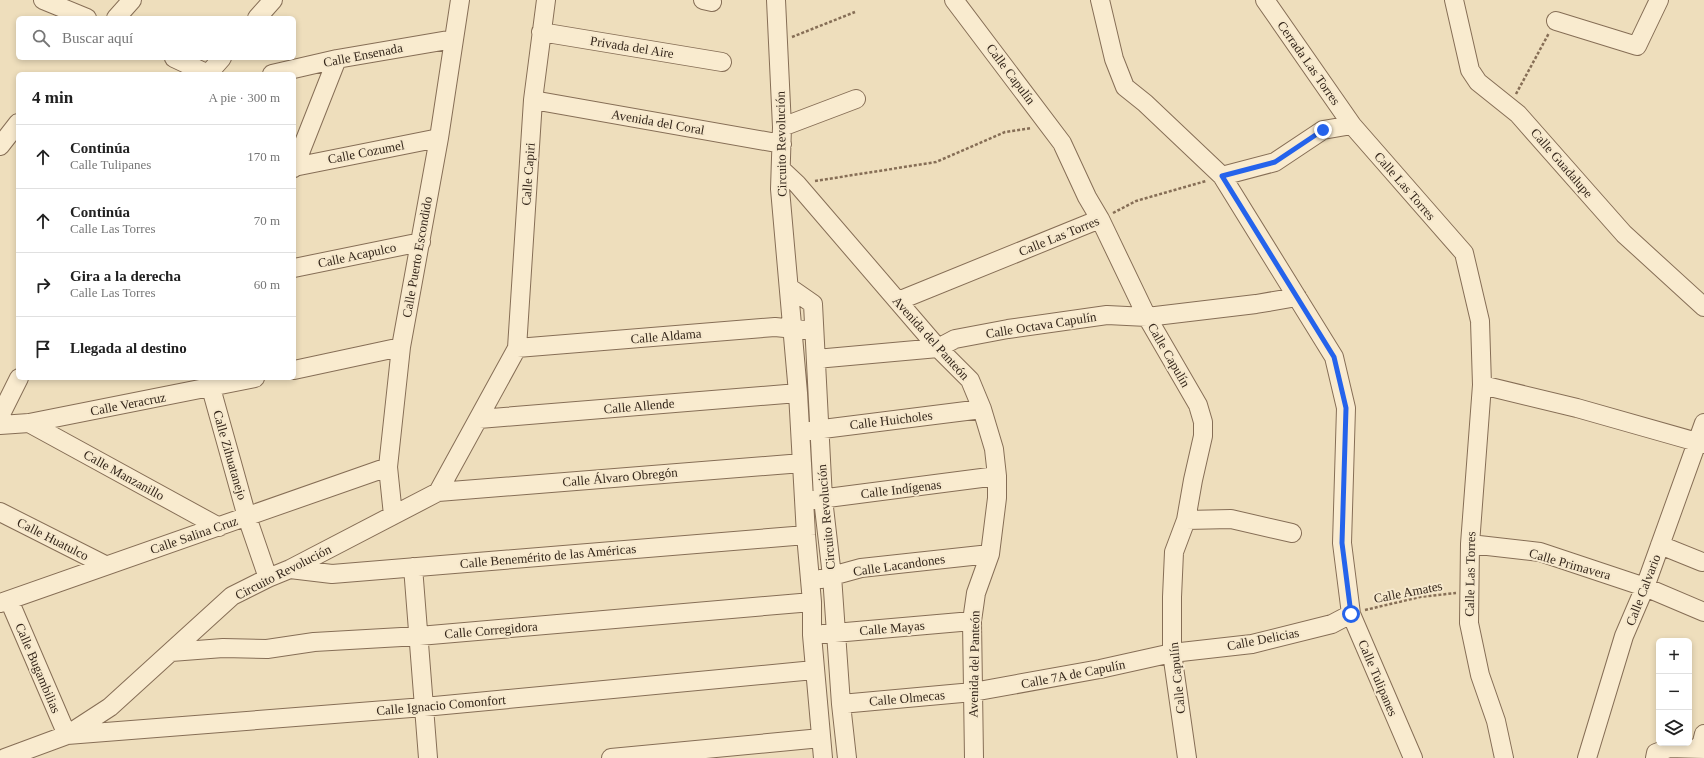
<!DOCTYPE html>
<html lang="es">
<meta charset="utf-8">
<style>
body{margin:0;font-family:"Times New Roman",serif;background:#f2f2f2;color:#222}
.controls{position:absolute;right:12px;bottom:12px;display:grid;overflow:hidden;border-radius:6px;box-shadow:0 2px 6px #0003}
.controls button{width:36px;height:36px;display:grid;place-items:center;padding:0;border:0;border-bottom:1px solid #e0e0e0;background:#fff;color:#222;font:20px sans-serif}
.stop{position:absolute;width:12px;height:12px;margin:-9px;border:3px solid #2563eb;border-radius:50%;background:#fff}
.stop.end{background:#2563eb;border-color:#fff;box-shadow:0 1px 4px #0008}
.list{margin:0;padding:0;list-style:none}
h2{display:flex;justify-content:space-between;align-items:center;height:52px;margin:0;padding:0 16px;font-size:17px}
h2 small{font-size:13px;font-weight:400;color:#767676}
.list li{display:grid;grid-template-columns:26px 1fr auto;gap:12px;align-items:center;box-sizing:border-box;height:64px;padding:0 16px;border-top:1px solid #e0e0e0}
.list b{display:block;font-size:15px;white-space:nowrap}
.list p{margin:0;font-size:13px;white-space:nowrap;color:#767676}
.list em{font-size:13px;font-style:normal;color:#767676}
.icon{flex:none;width:22px;height:22px;fill:none;stroke:currentColor;stroke-width:2;stroke-linecap:round;stroke-linejoin:round}
.map{position:relative;flex:none;width:1704px;height:758px;overflow:hidden}
.search{position:absolute;background:#fff;box-shadow:0 2px 6px #0003;left:16px;top:16px;width:280px;height:44px;display:flex;align-items:center;gap:10px;box-sizing:border-box;padding:0 14px;border-radius:6px;color:#767676;font-size:15px}
.panel{position:absolute;background:#fff;box-shadow:0 2px 6px #0003;left:16px;top:72px;width:280px;height:308px;border-radius:6px}
.map>svg:first-child{display:block}
</style>
<div class="map">
<svg width="1704" height="758" viewBox="0 0 1704 758">
<rect width="100%" height="100%" fill="#eedebc"/>
<g fill="none" stroke-linecap="round" stroke-linejoin="round">
<g stroke="#866e56" stroke-width="20">
<path id="minor" d="M43 0 87 18
M703 0 712 2
M776 0 782 127 780 189 798 393 806 535 812 602V635L823 758
M954 0 1062 143 1087 197 1100 219 1147 317 1198 405 1203 422V436L1193 480 1186 520 1174 552 1172 597V653L1187 758
M1100 0 1114 59 1125 87 1145 103 1222 176 1334 357 1346 408 1342 543 1351 614 1413 758
M1265 0 1352 125 1464 253 1480 321 1482 385 1470 544 1469 623 1480 675 1496 721 1504 758
M1454 0 1470 70 1478 82 1518 114 1624 234 1704 307
M116 18 132 0
M257 18 273 0
M1556 21 1637 46 1659 0
M541 32 722 62
M174 58 208 74
M208 74 222 58
M272 74 337 59 454 39
M533 100 782 144
M782 127 856 99
M0 146 18 123
M294 167 439 138
M294 168 337 59
M781 169 797 184 938 348 970 380 982 409 994 449 997 476V498L990 554 976 593 972 621 974 758
M1222 176 1275 162 1323 130 1352 125
M294 268 421 242
M790 288 813 304 823 499 832 576 841 704 847 758
M898 301 1100 219
M517 348 775 327 805 330
M816 359 938 348 955 339 1008 329 1107 315 1147 317 1256 304 1297 297
M294 370 401 347
M211 378V388L247 517 268 578
M1482 385 1577 408 1704 444
M0 416 19 378
M479 419 798 393
M29 423 219 527
M0 425 29 423 255 378
M807 431 982 409
M438 492 802 463
M812 500 997 476
M0 512 105 565
M393 515 388 467 401 347 439 138 460 0
M1186 520 1231 519 1292 533
M1470 544 1540 552 1645 587 1704 612
M1660 545 1702 562
M413 567 428 758
M290 569 332 574 806 535
M821 579 861 568 990 554
M9 600 67 735 424 707 814 670
M0 603 388 467
M823 634 972 621
M171 652 223 648 267 649 314 642 419 636 812 602
M841 704 973 692 1100 669 1172 653 1252 644 1332 624 1351 614
M1700 750 1704 734
M5 758 67 735 110 707 232 596 268 578 290 569 438 492 517 348 533 100 546 0
M611 758 821 738
M1587 758 1624 636 1645 587 1704 423
M1655 758 1656 753 1669 748 1704 749"/>
</g>
<path stroke="#866e56" stroke-width="2.5" stroke-dasharray="3 2" stroke-linecap="butt" d="M792 37 855 12
M1516 94 1549 33
M815 181 936 162 1005 132 1032 128
M1113 213 1136 201 1206 181
M1365 610 1420 597 1456 593"/>
<use href="#minor" stroke="#f9ebcf" stroke-width="18"/>
</g>
<g fill="none" stroke-linecap="round" stroke-linejoin="round">
<path stroke="#2563eb" stroke-width="5" d="M1323 130 1275 162 1222 176 1334 357 1346 408 1342 543 1351 614"/>
</g>
<g text-anchor="middle" dominant-baseline="central" stroke-width="4" stroke-linejoin="round" paint-order="stroke">
<g font-size="13" fill="#35271b" stroke="#f6e8cc">
<text transform="translate(632 47) rotate(9)">Privada del Aire</text>
<text transform="translate(363 55) rotate(-11)">Calle Ensenada</text>
<text transform="translate(1309 63) rotate(55)">Cerrada Las Torres</text>
<text transform="translate(1011 74) rotate(53)">Calle Capulín</text>
<text transform="translate(658 122) rotate(10)">Avenida del Coral</text>
<text transform="translate(781 144) rotate(-91)">Circuito Revolución</text>
<text transform="translate(366 152) rotate(-11)">Calle Cozumel</text>
<text transform="translate(1562 163) rotate(49)">Calle Guadalupe</text>
<text transform="translate(528 174) rotate(-86)">Calle Capiri</text>
<text transform="translate(1405 186) rotate(49)">Calle Las Torres</text>
<text transform="translate(1059 236) rotate(-22)">Calle Las Torres</text>
<text transform="translate(357 255) rotate(-12)">Calle Acapulco</text>
<text transform="translate(417 257) rotate(-80)">Calle Puerto Escondido</text>
<text transform="translate(1041 325) rotate(-9)">Calle Octava Capulín</text>
<text transform="translate(666 336) rotate(-5)">Calle Aldama</text>
<text transform="translate(931 338) rotate(48)">Avenida del Panteón</text>
<text transform="translate(1169 355) rotate(60)">Calle Capulín</text>
<text transform="translate(128 404) rotate(-11)">Calle Veracruz</text>
<text transform="translate(639 406) rotate(-5)">Calle Allende</text>
<text transform="translate(891 420) rotate(-7)">Calle Huicholes</text>
<text transform="translate(230 455) rotate(74)">Calle Zihuatanejo</text>
<text transform="translate(124 475) rotate(29)">Calle Manzanillo</text>
<text transform="translate(620 477) rotate(-5)">Calle Álvaro Obregón</text>
<text transform="translate(901 489) rotate(-7)">Calle Indígenas</text>
<text transform="translate(826 517) rotate(-95)">Circuito Revolución</text>
<text transform="translate(194 535) rotate(-19)">Calle Salina Cruz</text>
<text transform="translate(53 539) rotate(27)">Calle Huatulco</text>
<text transform="translate(548 556) rotate(-5)">Calle Benemérito de las Américas</text>
<text transform="translate(1570 564) rotate(16)">Calle Primavera</text>
<text transform="translate(899 565) rotate(-8)">Calle Lacandones</text>
<text transform="translate(283 572) rotate(-27)">Circuito Revolución</text>
<text transform="translate(1470 574) rotate(-89)">Calle Las Torres</text>
<text transform="translate(1643 590) rotate(-69)">Calle Calvario</text>
<text transform="translate(1408 592) rotate(-11)">Calle Amates</text>
<text transform="translate(892 628) rotate(-5)">Calle Mayas</text>
<text transform="translate(491 630) rotate(-5)">Calle Corregidora</text>
<text transform="translate(1263 639) rotate(-11)">Calle Delicias</text>
<text transform="translate(974 664) rotate(-89)">Avenida del Panteón</text>
<text transform="translate(38 668) rotate(67)">Calle Bugambilias</text>
<text transform="translate(1073 674) rotate(-11)">Calle 7A de Capulín</text>
<text transform="translate(1177 678) rotate(-96)">Calle Capulín</text>
<text transform="translate(1378 678) rotate(67)">Calle Tulipanes</text>
<text transform="translate(907 698) rotate(-5)">Calle Olmecas</text>
<text transform="translate(441 705) rotate(-5)">Calle Ignacio Comonfort</text>
</g>
</g>
</svg>
<div class="controls">
<button>+</button>
<button>−</button>
<button><svg class="icon" aria-label="layers" viewBox="0 0 24 24"><path d="M12 4l9 5-9 5-9-5zM3 14l9 5 9-5"/></svg></button>
</div>
<div class="stop" style="left:1351px;top:614px"></div>
<div class="stop end" style="left:1323px;top:130px"></div>
<div class="search"><svg class="icon" aria-label="search" viewBox="0 0 24 24"><circle cx="10" cy="10" r="6"/><path d="M15 15l6 6"/></svg>Buscar aquí</div>
<section class="panel">
<h2>4 min<small>A pie · 300 m</small></h2>
<ul class="list">
<li><svg class="icon" aria-label="ahead" viewBox="0 0 24 24"><path d="M12 20V5M6 11l6-6 6 6"/></svg><div><b>Continúa</b><p>Calle Tulipanes</p></div><em>170 m</em></li>
<li><svg class="icon" aria-label="ahead" viewBox="0 0 24 24"><path d="M12 20V5M6 11l6-6 6 6"/></svg><div><b>Continúa</b><p>Calle Las Torres</p></div><em>70 m</em></li>
<li><svg class="icon" aria-label="right" viewBox="0 0 24 24"><path d="M7 20v-9h11M14 6l5 5-5 5"/></svg><div><b>Gira a la derecha</b><p>Calle Las Torres</p></div><em>60 m</em></li>
<li><svg class="icon" aria-label="arrive" viewBox="0 0 24 24"><path d="M6 21V4h12l-3 4 3 4H6"/></svg><div><b>Llegada al destino</b></div></li>
</ul>
</section>
</div>
